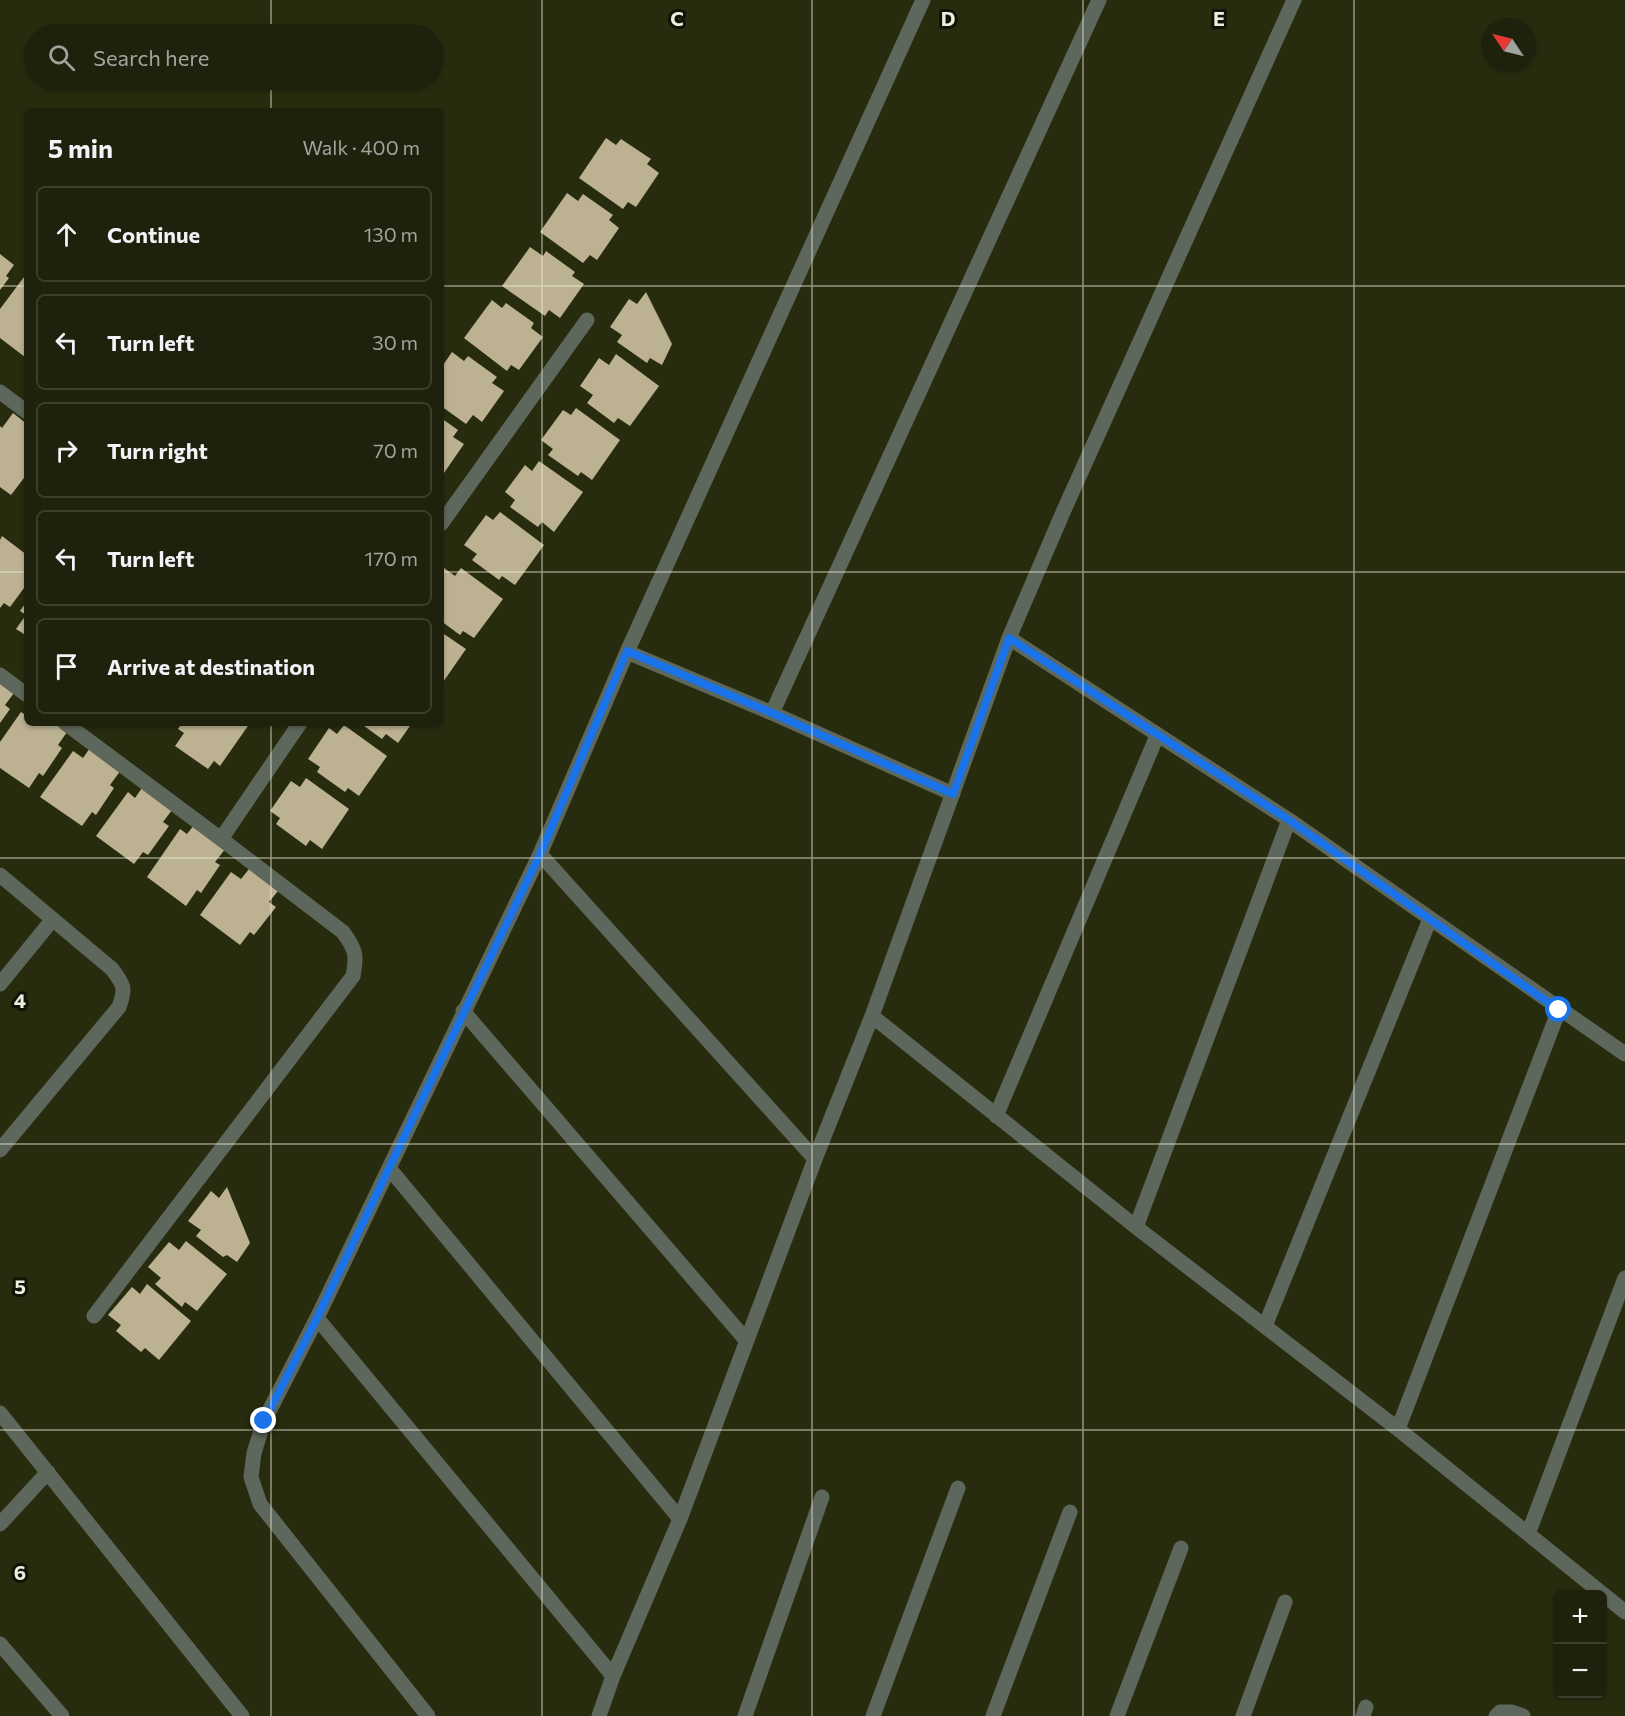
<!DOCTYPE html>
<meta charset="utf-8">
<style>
body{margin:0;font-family:Commissioner,sans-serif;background:#2b2e19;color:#f1f3f6}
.controls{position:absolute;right:18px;bottom:18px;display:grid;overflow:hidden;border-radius:9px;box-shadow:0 2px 4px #0004}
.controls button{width:54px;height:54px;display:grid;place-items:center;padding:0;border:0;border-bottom:2px solid #3c3e2c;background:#1e210b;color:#f1f3f6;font:30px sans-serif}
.compass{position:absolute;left:1481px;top:18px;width:54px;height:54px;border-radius:50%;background:#1e210b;box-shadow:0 2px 4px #0004;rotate:305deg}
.stop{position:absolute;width:18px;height:18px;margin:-14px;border:4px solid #1a73e8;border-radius:50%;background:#fff}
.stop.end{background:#1a73e8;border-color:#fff;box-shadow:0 2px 6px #0008}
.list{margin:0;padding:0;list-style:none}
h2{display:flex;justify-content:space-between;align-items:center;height:78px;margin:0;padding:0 24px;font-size:26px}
h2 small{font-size:20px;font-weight:400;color:#a1a39d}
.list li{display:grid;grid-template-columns:39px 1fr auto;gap:18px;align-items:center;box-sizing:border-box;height:96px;margin:0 12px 12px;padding:0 12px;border:2px solid #3c3e2c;border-radius:9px}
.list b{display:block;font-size:22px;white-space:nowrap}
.list em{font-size:20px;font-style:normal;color:#a1a39d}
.icon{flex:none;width:33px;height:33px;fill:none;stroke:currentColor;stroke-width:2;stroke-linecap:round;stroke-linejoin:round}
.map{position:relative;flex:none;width:1625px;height:1716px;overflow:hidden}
.search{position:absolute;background:#1e210b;box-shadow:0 2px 4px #0004;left:24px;top:24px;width:420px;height:66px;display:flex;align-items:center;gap:15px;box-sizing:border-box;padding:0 21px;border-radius:33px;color:#a1a39d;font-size:22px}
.panel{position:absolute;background:#1e210b;box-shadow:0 2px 4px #0004;left:24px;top:108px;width:420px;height:618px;border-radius:9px}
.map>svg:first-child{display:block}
</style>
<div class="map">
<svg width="1625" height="1716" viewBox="0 0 1625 1716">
<rect width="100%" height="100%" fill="#282c0f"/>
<path fill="#bcb292" d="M606 138 616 145 621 139 651 159 647 164 659 173 636 207 628 202 623 209 579 178Z
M567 193 578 201 583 194 613 215 609 220 619 228 597 260 590 255 583 263 540 232Z
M530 247 543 256 546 251 575 272 572 276 584 284 560 318 549 310 545 316 502 286Z
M0 254 14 265 6 276 9 278 0 290Z
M27 273V354L25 357 0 338V309Z
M646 292 672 344 662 365 650 358 647 363 617 342 622 335 610 327 629 299 637 304Z
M492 300 502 308 506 303 534 323 531 328 543 337 519 370 511 365 507 371 464 338Z
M452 352 464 361 468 356 497 377 492 383 504 391 482 422 473 415 466 424 441 406V368Z
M616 354 659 386 630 426 618 418 614 423 587 403 593 395 580 386 599 358 609 365Z
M576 408 620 440 592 480 581 472 578 476 548 455 553 449 541 440 563 410 571 415Z
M13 413 27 424V474L11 495 0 487V426L2 428Z
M441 418 458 430 453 437 464 444 444 473 441 471Z
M539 461 583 492 554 532 542 522 538 527 510 507 515 500 505 492 525 465 532 471Z
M500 512 544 545 515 585 502 576 499 580 472 560 477 554 464 545 486 515 493 520Z
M2 536 27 555V584L10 607 4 603 0 608V540Z
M444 568 455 576 461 568 503 599 474 638 463 631 460 635 441 621V573Z
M27 601V636L16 629 26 615 20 611Z
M441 632 466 649 441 685Z
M0 683 14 693 5 705 10 709 0 723Z
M21 712 27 716V723H55L67 732 58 745 62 748 43 776 39 773 29 788 0 768V742Z
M182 723H250L220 766 214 761 208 769 175 746 184 733 178 729Z
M360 723H412L398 743 386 734 382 739Z
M344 725 387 756 359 796 348 788 345 792 317 772 320 767 308 759 329 728 337 734Z
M90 748 121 770 110 785 114 788 96 815 92 812 82 826 40 797 73 751 83 758Z
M306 778 349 809 322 849 310 840 306 846 276 824 280 818 270 811 291 781 300 787Z
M142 788 172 810 163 822 169 826 148 855 143 852 134 864 96 836 128 792 135 798Z
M194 825 226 848 215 862 220 865 201 893 197 890 186 906 147 877 180 829 187 834Z
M249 869 278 891 269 902 276 907 254 935 250 932 240 945 200 915 231 872 241 879Z
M227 1187 250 1243 237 1262 227 1255 223 1257 196 1236 201 1230 188 1221 211 1191 219 1198Z
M186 1241 227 1274 197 1311 185 1302 182 1307 155 1284 161 1278 148 1267 169 1242 179 1250Z
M147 1284 191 1321 159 1360 145 1348 141 1352 116 1331 121 1325 108 1315 132 1287 140 1294Z"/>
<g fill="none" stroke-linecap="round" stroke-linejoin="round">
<path stroke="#5e675b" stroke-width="15" d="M0 392 27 412
M441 524 587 320
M1009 638 1289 820 1625 1054
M627 652 772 713 953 794
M0 675 27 695
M772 713 1099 0
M65 723 221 839 343 932C356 950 357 955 353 976L94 1316
M221 839 300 723
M540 854 815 1159
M0 875 112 969C124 985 126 988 119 1007L0 1150
M0 984 53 919
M463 1011 746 1340
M872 1016 1136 1227 1398 1429 1625 1612
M996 1116 1157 736
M389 1168 680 1519
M1136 1227 1289 820
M317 1318 613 1676
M1265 1326 1430 919
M0 1413 242 1716
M1398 1429 1559 1010
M0 1524 48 1472
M1528 1534 1625 1278
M0 1644 62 1716
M428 1716 260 1504 251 1477 254 1453 264 1421 317 1318 540 854 627 652 923 0
M599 1716 613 1676 680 1519 815 1159 872 1016 1009 638 1064 510 1294 0
M745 1716 822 1497
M873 1716 958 1488
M993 1716 1070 1512
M1117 1716 1181 1548
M1243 1716 1285 1602
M1363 1716 1366 1707
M1496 1716 1500 1712H1512L1523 1716"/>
</g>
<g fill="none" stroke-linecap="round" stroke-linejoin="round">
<path stroke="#1a73e8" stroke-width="8" d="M264 1421 317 1318 540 854 627 651 772 713 953 794 1009 638 1289 820 1559 1010"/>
</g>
<path fill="none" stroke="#ecefde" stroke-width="1.5" stroke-opacity="0.55" d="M271 0V34M542 0V1716M812 0V1716M1083 0V1716M1354 0V1716M271 80V111M0 286H27M441 286H1625M0 572H27M441 572H1625M271 723V1716M0 858H1625M0 1144H1625M0 1430H1625"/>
<g font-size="20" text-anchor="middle" font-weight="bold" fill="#ecefde" stroke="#111307" stroke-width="6" stroke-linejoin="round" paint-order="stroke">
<text x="677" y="26">C</text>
<text x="948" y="26">D</text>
<text x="1219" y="26">E</text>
<text x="20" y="1008">4</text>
<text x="20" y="1294">5</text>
<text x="20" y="1580">6</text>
</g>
</svg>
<div class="controls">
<button>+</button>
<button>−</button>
</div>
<svg class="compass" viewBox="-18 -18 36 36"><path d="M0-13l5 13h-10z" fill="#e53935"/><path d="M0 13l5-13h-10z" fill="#a1a39d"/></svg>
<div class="stop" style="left:1559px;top:1010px"></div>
<div class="stop end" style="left:264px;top:1421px"></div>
<div class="search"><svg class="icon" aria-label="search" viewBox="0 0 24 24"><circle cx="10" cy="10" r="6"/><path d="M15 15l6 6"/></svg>Search here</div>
<section class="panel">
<h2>5 min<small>Walk · 400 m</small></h2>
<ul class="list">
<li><svg class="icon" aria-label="ahead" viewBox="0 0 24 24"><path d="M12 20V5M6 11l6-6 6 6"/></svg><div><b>Continue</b></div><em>130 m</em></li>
<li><svg class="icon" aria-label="left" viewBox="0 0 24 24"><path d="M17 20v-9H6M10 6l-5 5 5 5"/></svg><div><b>Turn left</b></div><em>30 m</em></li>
<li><svg class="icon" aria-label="right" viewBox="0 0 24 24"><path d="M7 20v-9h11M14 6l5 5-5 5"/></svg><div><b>Turn right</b></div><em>70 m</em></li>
<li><svg class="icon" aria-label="left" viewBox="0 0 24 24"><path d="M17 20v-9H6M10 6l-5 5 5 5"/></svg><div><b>Turn left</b></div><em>170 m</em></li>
<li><svg class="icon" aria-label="arrive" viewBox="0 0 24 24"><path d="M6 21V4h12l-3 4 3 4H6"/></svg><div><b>Arrive at destination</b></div></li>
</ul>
</section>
</div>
